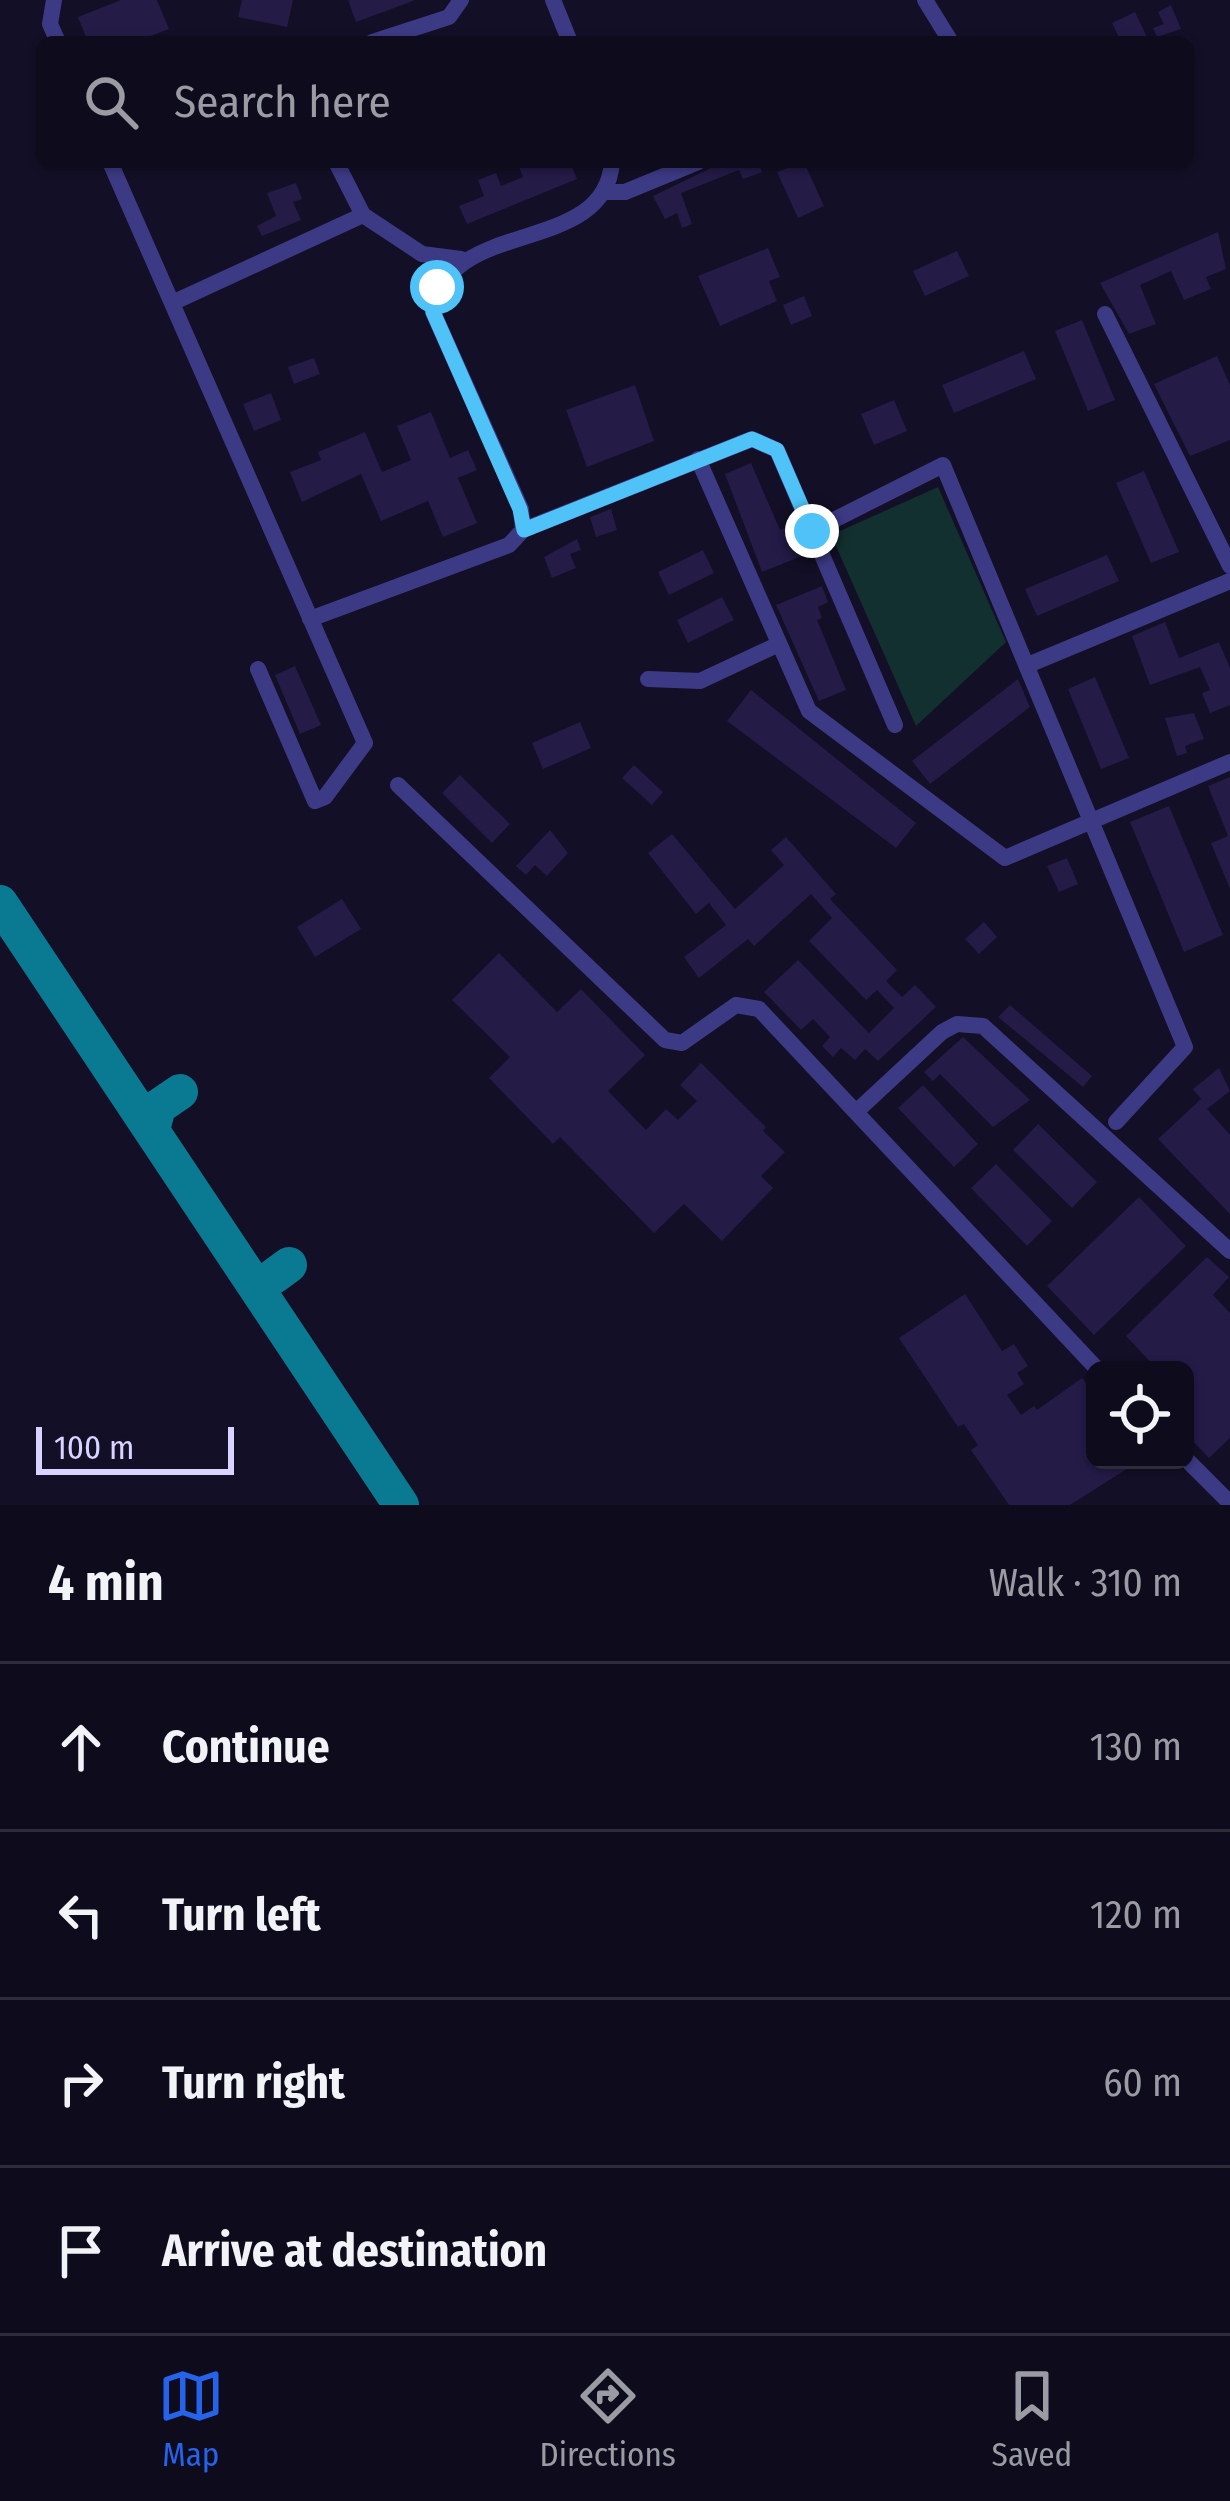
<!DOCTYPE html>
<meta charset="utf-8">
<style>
body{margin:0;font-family:"Fira Sans Condensed",sans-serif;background:#1c1929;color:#f1f3f6}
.controls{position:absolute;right:36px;bottom:36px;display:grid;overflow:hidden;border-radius:18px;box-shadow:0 3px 9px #0004}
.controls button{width:108px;height:108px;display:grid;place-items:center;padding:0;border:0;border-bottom:3px solid #2e2b3b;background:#0e0b1c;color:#f1f3f6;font:60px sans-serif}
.scale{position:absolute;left:36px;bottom:30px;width:198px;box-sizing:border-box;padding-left:12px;border:6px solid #d9d4ff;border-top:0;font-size:33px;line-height:42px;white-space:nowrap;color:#d9d4ff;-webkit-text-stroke:9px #130f26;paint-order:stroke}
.stop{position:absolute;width:36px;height:36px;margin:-27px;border:9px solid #4fc3f7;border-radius:50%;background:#fff}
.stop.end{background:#4fc3f7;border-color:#fff;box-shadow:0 3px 12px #0008}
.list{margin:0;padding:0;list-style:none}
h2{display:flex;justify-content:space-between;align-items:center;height:156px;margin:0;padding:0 48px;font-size:51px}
h2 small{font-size:39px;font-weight:400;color:#9b9ba3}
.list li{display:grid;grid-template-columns:78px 1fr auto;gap:36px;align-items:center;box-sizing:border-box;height:168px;padding:0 48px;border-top:3px solid #2e2b3b}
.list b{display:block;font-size:45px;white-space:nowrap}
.list em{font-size:39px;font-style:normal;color:#9b9ba3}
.icon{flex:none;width:66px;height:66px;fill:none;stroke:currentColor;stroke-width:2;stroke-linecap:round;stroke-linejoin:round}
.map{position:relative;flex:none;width:1230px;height:1505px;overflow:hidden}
.search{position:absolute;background:#0e0b1c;box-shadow:0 3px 9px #0004;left:36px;right:36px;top:36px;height:132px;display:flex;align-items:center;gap:30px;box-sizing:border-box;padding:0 42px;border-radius:18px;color:#9b9ba3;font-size:45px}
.sheet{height:828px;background:#0e0b1c}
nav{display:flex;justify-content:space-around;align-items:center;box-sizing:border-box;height:168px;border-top:3px solid #2e2b3b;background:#0e0b1c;font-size:33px;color:#9b9ba3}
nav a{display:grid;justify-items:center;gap:6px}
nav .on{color:#2563eb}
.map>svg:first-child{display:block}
</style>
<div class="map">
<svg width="1230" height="1505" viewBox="0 0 1230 1505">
<rect width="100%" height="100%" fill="#130f26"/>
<path fill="#12302f" d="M938 487 1006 642 916 726 831 535Z"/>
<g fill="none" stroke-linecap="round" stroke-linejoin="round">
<path stroke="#0a7a92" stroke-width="36" d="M0 903 401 1505
M152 1130 158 1107 180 1092
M274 1276 289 1265"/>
</g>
<path fill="#241b47" d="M121 0H157L169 29 135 42H88L78 17Z
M242 0H293L287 27 238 17Z
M348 0H413V1L356 22Z
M1171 5 1181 29 1157 37 1153 28 1164 24 1158 12Z
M1135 12 1147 37 1121 42 1112 23Z
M517 162H570L577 179 467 224 459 206 484 196 478 180 496 173 501 186 523 177Z
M723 162H758L762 172 743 179 739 170 681 193 692 224 682 228 677 213 665 219 653 196Z
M804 162 824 206 798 218 777 172Z
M296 183 302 199 293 202 301 220 262 236 257 226 276 216 267 193Z
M1218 232 1226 269 1206 277 1211 289 1184 300 1171 271 1140 285 1156 324 1129 334 1100 283Z
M768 248 780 277 769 281 777 301 720 326 698 276Z
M957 251 969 276 925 296 913 271Z
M804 296 812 316 791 325 783 305Z
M1082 320 1115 400 1088 411 1055 331Z
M1024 351 1036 379 954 413 942 385Z
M1217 356 1230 385V440L1190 456 1154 384Z
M314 358 320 374 294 384 288 367Z
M635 385 654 441 587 467 566 410Z
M271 393 281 420 254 431 243 404Z
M894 400 907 431 874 445 861 414Z
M431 412 450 458 468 450 477 470 458 478 477 523 443 537 428 501 381 521 361 474 302 502 290 472 321 460 318 452 365 432 382 472 411 460 397 426Z
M751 463 780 530 785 528 790 540 800 536 807 554 762 572 725 474Z
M1144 471 1179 552 1151 563 1116 483Z
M611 509 617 530 596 537 590 517Z
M577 539 581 550 570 554 576 568 552 578 544 557Z
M703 550 714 573 669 595 658 572Z
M1107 555 1119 581 1037 616 1025 589Z
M822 586 828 602 818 607 822 618 817 620 846 690 819 701 776 605Z
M722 597 734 620 688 643 677 620Z
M1165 622 1179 658 1219 642 1230 668V705L1210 713 1202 693 1210 690 1200 667 1150 685 1132 636Z
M295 666 321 725 300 734 275 675Z
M1095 677 1129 758 1101 769 1068 689Z
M1018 679 1030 707 930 784 912 761Z
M751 690 916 823 896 848 727 721Z
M1194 713 1204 739 1185 746 1187 753 1177 756 1165 718Z
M580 722 591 748 543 769 532 743Z
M634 765 663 792 652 805 622 778Z
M460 775 510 824 492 843 442 793Z
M1230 777V889L1211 843 1228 836 1208 786Z
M1169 806 1223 935 1184 952 1130 822Z
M550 830 568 853 547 876 535 865 526 875 516 866Z
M672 834 735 909 784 865 771 850 786 837 836 894 830 899 897 970 886 981 902 997 915 985 936 1007 878 1061 865 1049 855 1060 841 1048 833 1057 822 1046 830 1037 813 1019 801 1030 764 992 798 960 869 1033 894 1008 877 990 866 1000 809 941 832 918 811 894 754 946 748 939 699 978 684 957 726 925 709 903 696 914 648 853Z
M1067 858 1078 884 1059 892 1047 866Z
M342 899 361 929 315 957 297 927Z
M984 922 997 937 979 954 965 939Z
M499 953 557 1012 581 989 645 1055 608 1091 646 1130 666 1109 678 1120 697 1101 680 1085 701 1063 766 1127 763 1131 785 1152 761 1176 773 1188 722 1241 684 1204 654 1233 560 1137 553 1144 489 1078 510 1057 452 1000Z
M1010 1005 1092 1076 1083 1087 998 1017Z
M963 1037 1030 1100 993 1127 940 1074 933 1081 924 1072Z
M1219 1068 1230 1091 1207 1109 1230 1135V1214L1158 1139 1201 1099 1193 1089Z
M923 1085 978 1144 954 1167 898 1108Z
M1038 1124 1097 1182 1072 1208 1013 1150Z
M996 1164 1052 1221 1027 1246 971 1188Z
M1139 1197 1186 1246 1094 1335 1047 1286Z
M1207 1257 1229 1277 1213 1295 1230 1313V1438L1209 1458 1185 1433V1370H1158L1126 1336Z
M965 1294 1002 1351 1014 1344 1028 1366 1017 1373 1024 1384 1007 1395 1021 1415 1034 1406 1037 1410 1082 1378 1095 1395V1460H1141L1070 1505H1009L971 1450 978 1445 964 1424 958 1427 899 1338Z"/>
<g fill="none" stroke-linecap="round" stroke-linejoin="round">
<path stroke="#3d3a85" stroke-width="16" d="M54 0 50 24 58 42
M553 0 570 42
M925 0 951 42
M372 42 449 17 461 0
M110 162 365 743 325 797 315 801 258 669
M336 162 363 215
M603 192H625L698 162
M172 303 363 215 422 254 461 259
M1105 314 1230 566
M698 459 809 711 1005 858 1230 762
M523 530 521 509 433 312C447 215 605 258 612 162
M812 531 943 465 1185 1047 1116 1122
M310 619 509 545 523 530 752 439 777 450 895 725
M1028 665 1230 581
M648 679 700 681 779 644
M398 785 665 1040 682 1043 736 1005 759 1009 1098 1370
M857 1111 942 1032 957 1024 983 1026 1230 1251
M1185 1458 1230 1503"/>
</g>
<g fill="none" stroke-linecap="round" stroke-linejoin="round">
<path stroke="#4fc3f7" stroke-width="15" d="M437 287 433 312 520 509 524 530 752 439 777 450 812 531"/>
</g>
</svg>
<div class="controls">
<button><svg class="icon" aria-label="locate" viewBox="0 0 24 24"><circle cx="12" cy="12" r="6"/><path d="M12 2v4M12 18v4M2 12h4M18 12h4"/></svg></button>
</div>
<div class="scale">100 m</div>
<div class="stop" style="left:437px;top:287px"></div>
<div class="stop end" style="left:812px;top:531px"></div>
<div class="search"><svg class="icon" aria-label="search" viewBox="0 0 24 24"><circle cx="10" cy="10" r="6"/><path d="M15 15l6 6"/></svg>Search here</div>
</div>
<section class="sheet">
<h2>4 min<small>Walk · 310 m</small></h2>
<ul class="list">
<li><svg class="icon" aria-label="ahead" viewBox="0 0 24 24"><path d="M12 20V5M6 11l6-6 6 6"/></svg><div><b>Continue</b></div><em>130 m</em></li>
<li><svg class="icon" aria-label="left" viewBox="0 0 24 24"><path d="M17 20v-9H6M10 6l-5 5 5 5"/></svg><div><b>Turn left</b></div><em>120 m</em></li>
<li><svg class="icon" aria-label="right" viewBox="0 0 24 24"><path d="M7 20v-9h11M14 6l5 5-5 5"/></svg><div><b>Turn right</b></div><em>60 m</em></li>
<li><svg class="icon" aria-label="arrive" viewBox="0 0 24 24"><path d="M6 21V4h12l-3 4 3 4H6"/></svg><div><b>Arrive at destination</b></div></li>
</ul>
</section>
<nav>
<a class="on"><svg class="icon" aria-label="map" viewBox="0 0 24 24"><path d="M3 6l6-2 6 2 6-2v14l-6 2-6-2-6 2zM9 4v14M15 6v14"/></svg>Map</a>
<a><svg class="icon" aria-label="directions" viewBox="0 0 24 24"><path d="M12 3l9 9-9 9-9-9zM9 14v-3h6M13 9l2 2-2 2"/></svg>Directions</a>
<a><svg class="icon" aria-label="saved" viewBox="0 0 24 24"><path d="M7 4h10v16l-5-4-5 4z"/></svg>Saved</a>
</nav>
